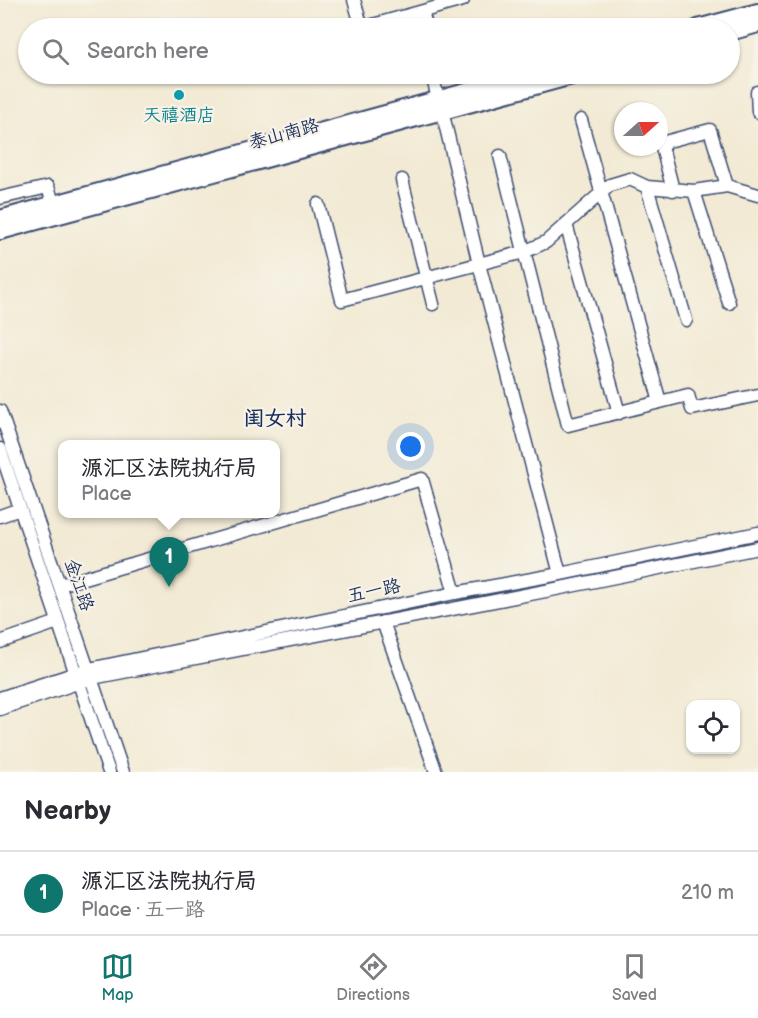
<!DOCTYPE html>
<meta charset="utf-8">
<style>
body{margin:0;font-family:"Balsamiq Sans","LXGW WenKai TC",sans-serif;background:#f2f2f3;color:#2b2b33}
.controls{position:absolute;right:18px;bottom:18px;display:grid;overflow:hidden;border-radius:12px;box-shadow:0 2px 4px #0004}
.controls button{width:54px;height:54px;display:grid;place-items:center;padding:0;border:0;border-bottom:2px solid #e1e1e2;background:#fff;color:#2b2b33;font:30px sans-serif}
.compass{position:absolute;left:614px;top:102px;width:54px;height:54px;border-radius:50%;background:#fff;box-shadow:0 2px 4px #0004;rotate:69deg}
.you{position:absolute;left:411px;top:447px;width:21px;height:21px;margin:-15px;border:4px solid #fff;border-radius:50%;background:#1a73e8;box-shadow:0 0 0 9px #1a73e833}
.badge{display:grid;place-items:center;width:39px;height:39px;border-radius:50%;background:#0f766e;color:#fff;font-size:20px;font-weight:700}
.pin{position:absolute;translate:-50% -50px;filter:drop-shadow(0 2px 3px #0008)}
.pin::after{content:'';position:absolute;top:32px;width:21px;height:18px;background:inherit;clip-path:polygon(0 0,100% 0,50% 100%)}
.popup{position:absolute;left:58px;top:440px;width:222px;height:78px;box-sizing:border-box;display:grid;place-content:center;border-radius:12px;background:#fff;filter:drop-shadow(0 2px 4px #0005);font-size:20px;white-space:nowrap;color:#7c7c81}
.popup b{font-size:22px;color:#2b2b33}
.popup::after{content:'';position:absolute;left:50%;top:100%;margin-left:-12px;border:12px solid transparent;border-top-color:#fff}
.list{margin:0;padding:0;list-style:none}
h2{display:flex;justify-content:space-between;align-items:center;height:78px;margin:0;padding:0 24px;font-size:26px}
h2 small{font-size:20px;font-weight:400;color:#7c7c81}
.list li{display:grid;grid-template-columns:39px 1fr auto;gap:18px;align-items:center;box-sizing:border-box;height:84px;padding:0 24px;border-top:2px solid #e1e1e2}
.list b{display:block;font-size:22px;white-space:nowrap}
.list p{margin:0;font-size:20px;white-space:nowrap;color:#7c7c81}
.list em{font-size:20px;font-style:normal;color:#7c7c81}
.icon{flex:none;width:33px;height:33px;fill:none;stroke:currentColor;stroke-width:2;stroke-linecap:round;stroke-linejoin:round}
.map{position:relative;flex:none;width:758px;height:772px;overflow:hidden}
.search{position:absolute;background:#fff;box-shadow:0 2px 4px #0004;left:18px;right:18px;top:18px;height:66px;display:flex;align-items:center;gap:15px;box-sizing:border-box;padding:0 21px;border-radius:33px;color:#7c7c81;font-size:22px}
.sheet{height:162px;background:#fff}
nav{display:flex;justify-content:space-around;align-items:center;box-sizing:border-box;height:84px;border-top:2px solid #e1e1e2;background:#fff;font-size:16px;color:#7c7c81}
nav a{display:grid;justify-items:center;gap:3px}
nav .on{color:#0f766e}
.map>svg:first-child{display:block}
</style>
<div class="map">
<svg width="758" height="772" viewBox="0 0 758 772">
<rect width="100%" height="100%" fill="#f7f3e8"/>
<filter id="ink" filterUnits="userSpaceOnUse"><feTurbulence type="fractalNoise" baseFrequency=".0167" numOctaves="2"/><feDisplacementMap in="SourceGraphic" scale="12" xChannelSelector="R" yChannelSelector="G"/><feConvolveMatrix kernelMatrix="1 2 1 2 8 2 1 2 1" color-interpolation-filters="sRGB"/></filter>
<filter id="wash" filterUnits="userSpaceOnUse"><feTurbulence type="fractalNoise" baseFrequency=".008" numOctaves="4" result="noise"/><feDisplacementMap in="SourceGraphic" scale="24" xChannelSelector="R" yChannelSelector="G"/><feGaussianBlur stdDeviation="1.35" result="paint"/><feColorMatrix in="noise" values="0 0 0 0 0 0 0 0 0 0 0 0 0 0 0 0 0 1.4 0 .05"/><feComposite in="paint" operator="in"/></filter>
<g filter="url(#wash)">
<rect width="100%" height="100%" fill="#f2ead4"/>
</g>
<g filter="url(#ink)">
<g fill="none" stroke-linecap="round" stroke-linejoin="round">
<g stroke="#3b4b70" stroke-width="15">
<path id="minor" d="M354 0 362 28 463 0
M422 12 427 28
M407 16 411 28
M432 74 438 99
M757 92 758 112
M442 111 479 264 560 574
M581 120 660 402
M500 156 568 425 688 395 692 409 758 395
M402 180 433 304
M647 187 694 191 727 186 758 195
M673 190 661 143 710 130 727 186
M694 191 729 303
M0 198 48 187 54 205
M318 204 342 300 524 252 546 242 610 185 630 179 647 187 686 320
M566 224 619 413
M0 411 123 772
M0 449 109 772
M0 516 20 509
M60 585 422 479 455 593
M383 622 436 772
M0 642 58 622
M0 698 89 669 455 593 560 574 758 533
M0 709 92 678 551 590 758 548"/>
</g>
<g stroke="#3b4b70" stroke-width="20">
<path id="major" d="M698 28 758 12
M730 32 758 24
M0 219 532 74
M0 231 579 74"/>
</g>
<use href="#minor" stroke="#fff" stroke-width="12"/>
<use href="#major" stroke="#fff" stroke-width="16"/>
</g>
</g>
<circle fill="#0f9aa8" stroke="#f7f3e8" stroke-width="2" cx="179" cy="95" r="6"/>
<g text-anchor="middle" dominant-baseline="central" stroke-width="4.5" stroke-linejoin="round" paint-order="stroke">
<g font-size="18" fill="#0d838f" stroke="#f7f3e8">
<text x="179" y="115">天禧酒店</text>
</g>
<g font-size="18" fill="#1b2f5e" stroke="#f7f3e8">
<text transform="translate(284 134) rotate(-15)">泰山南路</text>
<text transform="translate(79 585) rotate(71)">金江路</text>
<text transform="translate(374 591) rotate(-12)">五一路</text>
</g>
<g font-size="21" font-weight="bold" fill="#1b2f5e" stroke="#f7f3e8">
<text x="275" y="418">闺女村</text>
</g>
</g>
</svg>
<div class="controls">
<button><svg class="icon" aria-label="locate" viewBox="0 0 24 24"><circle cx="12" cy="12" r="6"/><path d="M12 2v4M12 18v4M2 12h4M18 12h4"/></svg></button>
</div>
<svg class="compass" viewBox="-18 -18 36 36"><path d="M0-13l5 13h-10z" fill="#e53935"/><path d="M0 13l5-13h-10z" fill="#7c7c81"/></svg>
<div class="you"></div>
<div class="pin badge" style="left:169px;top:587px">1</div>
<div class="popup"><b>源汇区法院执行局</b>Place</div>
<div class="search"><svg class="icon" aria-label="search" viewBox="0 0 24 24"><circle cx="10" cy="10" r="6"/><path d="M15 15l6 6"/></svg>Search here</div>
</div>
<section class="sheet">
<h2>Nearby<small></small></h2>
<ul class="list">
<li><span class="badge">1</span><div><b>源汇区法院执行局</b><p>Place · 五一路</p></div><em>210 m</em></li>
</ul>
</section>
<nav>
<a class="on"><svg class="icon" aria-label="map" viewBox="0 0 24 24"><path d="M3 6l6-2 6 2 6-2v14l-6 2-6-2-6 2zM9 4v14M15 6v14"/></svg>Map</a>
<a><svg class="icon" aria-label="directions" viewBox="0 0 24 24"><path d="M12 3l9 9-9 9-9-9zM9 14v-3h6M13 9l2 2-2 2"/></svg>Directions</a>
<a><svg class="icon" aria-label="saved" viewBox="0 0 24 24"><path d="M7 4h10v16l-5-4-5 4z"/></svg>Saved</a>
</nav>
